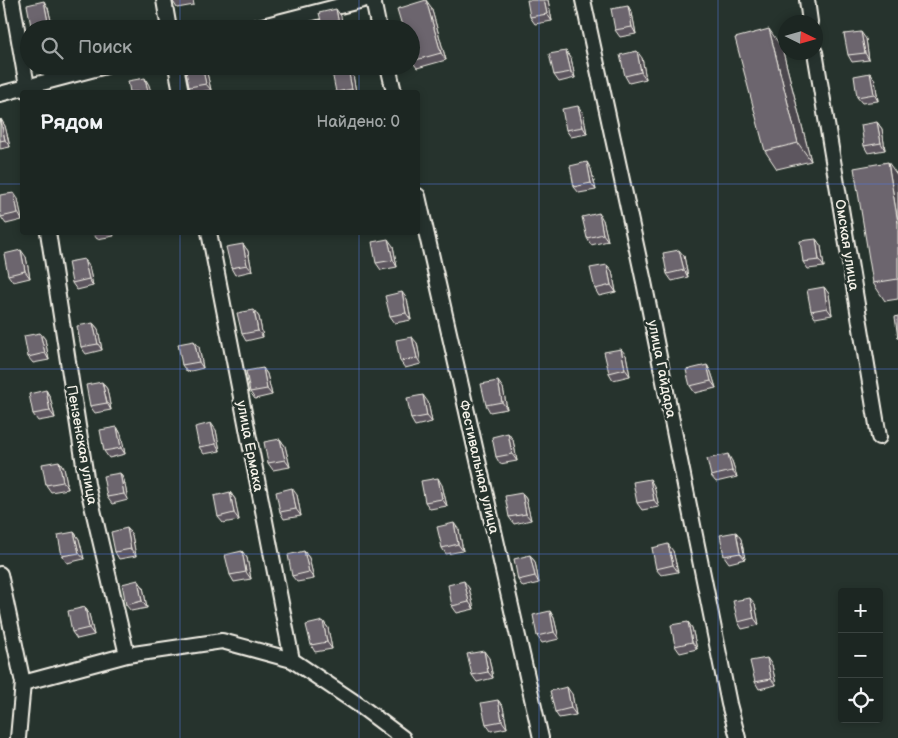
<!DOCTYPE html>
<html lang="ru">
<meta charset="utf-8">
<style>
body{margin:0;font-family:"Balsamiq Sans",sans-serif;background:#252e2a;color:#f1f3f6}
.controls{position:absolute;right:15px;bottom:15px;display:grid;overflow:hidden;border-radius:5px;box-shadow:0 2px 8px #0003}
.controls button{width:45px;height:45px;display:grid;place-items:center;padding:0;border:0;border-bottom:1px solid #3a4340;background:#1c2622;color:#f1f3f6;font:25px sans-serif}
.compass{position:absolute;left:778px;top:15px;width:45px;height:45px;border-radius:50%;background:#1c2622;box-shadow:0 2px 8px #0003;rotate:95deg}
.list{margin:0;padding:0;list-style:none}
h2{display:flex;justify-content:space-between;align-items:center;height:65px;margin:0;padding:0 20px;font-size:21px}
h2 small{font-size:16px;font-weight:400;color:#a0a5a5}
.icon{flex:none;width:28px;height:28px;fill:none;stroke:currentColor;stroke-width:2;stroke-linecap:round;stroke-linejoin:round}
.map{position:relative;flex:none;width:898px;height:738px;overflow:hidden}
.search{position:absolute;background:#1c2622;box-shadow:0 2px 8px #0003;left:20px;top:20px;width:400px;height:55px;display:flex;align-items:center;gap:12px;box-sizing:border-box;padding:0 18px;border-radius:28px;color:#a0a5a5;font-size:19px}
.panel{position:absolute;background:#1c2622;box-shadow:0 2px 8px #0003;left:20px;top:90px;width:400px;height:145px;border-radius:5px}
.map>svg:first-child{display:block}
</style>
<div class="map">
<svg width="898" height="738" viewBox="0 0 898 738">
<rect width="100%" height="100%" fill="#26332d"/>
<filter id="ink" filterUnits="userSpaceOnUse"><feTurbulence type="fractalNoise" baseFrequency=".02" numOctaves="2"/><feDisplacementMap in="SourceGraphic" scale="10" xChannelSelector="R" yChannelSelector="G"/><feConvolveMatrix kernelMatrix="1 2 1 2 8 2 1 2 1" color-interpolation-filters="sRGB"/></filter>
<g filter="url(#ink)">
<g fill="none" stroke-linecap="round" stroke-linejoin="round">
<g stroke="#f4f1e8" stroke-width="18">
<path id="minor" d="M12 0 28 92
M164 0 169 29
M373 0 379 29
M583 0 644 282 729 704 738 738
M807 0 810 22
M251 29 363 0
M815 52 879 437
M176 66 181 92
M388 66 394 92
M0 94 106 66
M418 196 541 738
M48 232 87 484 127 655
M209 232 292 660
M0 574 23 683 18 738
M23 683 127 655 222 641 292 660 359 705 403 738"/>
</g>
<use href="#minor" stroke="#26332d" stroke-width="14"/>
</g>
<path fill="#5d575f" stroke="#f4f1e8" d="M172 0H193L194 5 177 8Z
M548 0 552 21 535 24 530 17Z
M628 6 632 13 636 34 620 37 615 30Z
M431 7 446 60 417 68 412 61Z
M48 8 53 29H33L31 26Z
M866 39 869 60 852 62 848 55Z
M782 48 811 161 777 169 765 151Z
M566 51 571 58 575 78 559 82 554 75Z
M642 58 646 79 629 83 625 76Z
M185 66H204L206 69 211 90 200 92H193L189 87Z
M870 73 875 80 878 101 862 103 857 97Z
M353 75 356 92H336Z
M583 113 587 134 571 137 566 130Z
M0 119 5 126 10 147 0 149Z
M877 122 882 129 885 150 868 153 864 146Z
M591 169 596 190 579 193 574 187Z
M898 176V299L885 301 873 283Z
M18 199 22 220 6 224 1 217Z
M603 220 608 241 591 245 587 238Z
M92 232H113L114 236 97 239Z
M816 239 821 246 824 267 808 269 803 262Z
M243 244 248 251 252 271 235 275 231 268Z
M393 246 397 267 381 270 376 263Z
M684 256 688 277 672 281 667 274Z
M26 257 30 278 13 282 8 275Z
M607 265 612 271 616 292 599 296 595 289Z
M89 266 93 286 77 290 72 283Z
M824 287 829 294 832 315 815 318 811 311Z
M407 299 411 320 395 323 390 316Z
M254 310 259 317 263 337 246 341 242 334Z
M93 323 98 329 102 350 86 354 81 347Z
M40 333 45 339 49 360 33 363 28 357Z
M194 341 199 347 203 368 187 372 182 365Z
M417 343 421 364 405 368 400 361Z
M626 355 630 376 613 380 609 373Z
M707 365 711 372 716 388 695 393 690 386Z
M263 368 267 374 272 395 255 399 250 392Z
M102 382 107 389 111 410 95 413 90 406Z
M503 388 507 409 490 412 486 405Z
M46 390 50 397 55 418 38 421 33 414Z
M428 402 432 422 415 426 411 419Z
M117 427 121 434 125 454 109 458 104 451Z
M216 430 220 451 204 454 199 447Z
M508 433 513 440 517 461 500 464 496 457Z
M280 439 285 446 290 467 273 470 268 463Z
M59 461 64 468 68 489 51 492 46 485Z
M732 461 737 477 716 482 711 476Z
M120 473 124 480 128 500 112 504 107 497Z
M442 485 447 506 430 509 425 502Z
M654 486 659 507 642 510 637 503Z
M230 492 235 499 239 520 223 523 218 517Z
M522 493 526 499 531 520 514 524 509 517Z
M297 495 301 516 284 519 280 512Z
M127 528 132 535 136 556 119 559 115 552Z
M459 530 463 551 446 554 442 548Z
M74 532 79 539 84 559 67 563 62 556Z
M736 532 741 539 745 559 729 563 724 556Z
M242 551 247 558 251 579 234 582 230 575Z
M304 551 309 558 314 579 297 582 292 576Z
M673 551 678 572 661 575 656 569Z
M530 555 535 562 539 583 523 587 518 580Z
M138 580 143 587 147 608 131 611 126 605Z
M469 588 474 609 457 613 452 606Z
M755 604 759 625 742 629 738 622Z
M85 607 89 614 94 635 77 639 72 632Z
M550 611 554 618 559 639 542 643 537 636Z
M323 621 328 628 332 649 315 652 311 645Z
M688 622 692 628 697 649 680 653 675 646Z
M489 658 493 678 477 682 472 675Z
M772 665 776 685 759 689 755 682Z
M572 694 576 715 559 718 555 712Z
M498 700 503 707 507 728 491 731 486 724Z"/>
<path fill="#4c474d" stroke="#f4f1e8" d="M426 0 431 7 446 60 441 53Z
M544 0H548L552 21 547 14Z
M44 1 48 8 53 29 48 22Z
M628 6 632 13 636 34 632 27Z
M336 9 341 16 343 29H340Z
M769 29 782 48 811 161 798 143Z
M861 32 866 39 869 60 865 53Z
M566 51 571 58 575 78 571 72Z
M637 51 642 58 646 79 641 72Z
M202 66H204L206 69 211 90 206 84Z
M348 69 353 75 356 92H355L352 89Z
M870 73 875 80 878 101 874 94Z
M145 78 149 85 151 92H148Z
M578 106 583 113 587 134 583 127Z
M1 119 5 126 10 147 5 140Z
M877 122 882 129 885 150 881 143Z
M587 162 591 169 596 190 591 183Z
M888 162 898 176V223Z
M14 193 18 199 22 220 18 213Z
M599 213 603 220 608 241 603 234Z
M388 239 393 246 397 267 393 260Z
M816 239 821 246 824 267 819 260Z
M243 244 248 251 252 271 247 265Z
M21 250 26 257 30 278 25 271Z
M679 250 684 256 688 277 684 270Z
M84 259 89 266 93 286 89 279Z
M607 265 612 271 616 292 611 285Z
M824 287 829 294 832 315 827 308Z
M402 292 407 299 411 320 406 313Z
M254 310 259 317 263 337 258 331Z
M93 323 98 329 102 350 98 344Z
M40 333 45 339 49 360 45 353Z
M412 337 417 343 421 364 417 358Z
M194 341 199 347 203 368 199 362Z
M621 349 626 355 630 376 625 369Z
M707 365 711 372 716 388 711 381Z
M263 368 267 374 272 395 267 389Z
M498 381 503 388 507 409 502 402Z
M102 382 107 389 111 410 107 403Z
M46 390 50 397 55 418 50 411Z
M423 395 428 402 432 422 427 416Z
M211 423 216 430 220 451 216 444Z
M117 427 121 434 125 454 121 448Z
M508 433 513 440 517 461 512 454Z
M280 439 285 446 290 467 285 460Z
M728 454 732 461 737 477 732 471Z
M59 461 64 468 68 489 63 482Z
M120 473 124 480 128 500 124 494Z
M438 478 442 485 447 506 442 499Z
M650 479 654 486 659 507 654 500Z
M292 488 297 495 301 516 296 509Z
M230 492 235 499 239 520 234 513Z
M522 493 526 499 531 520 526 514Z
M454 523 459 530 463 551 458 544Z
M127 528 132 535 136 556 131 549Z
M74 532 79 539 84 559 79 553Z
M736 532 741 539 745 559 740 553Z
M668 544 673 551 678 572 673 565Z
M242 551 247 558 251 579 246 572Z
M304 551 309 558 314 579 309 572Z
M530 555 535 562 539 583 535 576Z
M138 580 143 587 147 608 142 601Z
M464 581 469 588 474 609 469 602Z
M750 598 755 604 759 625 754 618Z
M85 607 89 614 94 635 89 628Z
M550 611 554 618 559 639 554 632Z
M323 621 328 628 332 649 327 642Z
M688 622 692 628 697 649 692 642Z
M484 651 489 658 493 678 488 672Z
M767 658 772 665 776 685 771 679Z
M567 687 572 694 576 715 571 708Z
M498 700 503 707 507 728 502 721Z"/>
<path fill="#6c656e" stroke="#f4f1e8" d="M426 0 441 53 412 61 411 58V29H403L397 9Z
M527 0H544L547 14 530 17Z
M44 1 48 22 31 26 27 5Z
M628 6 632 27 615 30 611 9Z
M336 9 340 29H323L319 13Z
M769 29 798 143 765 151 735 38Z
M861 32 865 53 848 55 844 34Z
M566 51 571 72 554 75 549 54Z
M637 51 641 72 625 76 620 55Z
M185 66H202L206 84 189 87Z
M348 69 352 89 336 92 332 72Z
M870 73 874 94 857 97 854 76Z
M145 78 148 92H130L128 81Z
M578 106 583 127 566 130 562 109Z
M0 119 5 140 0 141Z
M877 122 881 143 864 146 861 125Z
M587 162 591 183 574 187 570 166Z
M888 162 898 223V279L873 283 854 168Z
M14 193 18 213 1 217 0 210V195Z
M599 213 603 234 587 238 582 217Z
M388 239 393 260 376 263 372 242Z
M816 239 819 260 803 262 800 241Z
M243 244 247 265 231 268 226 247Z
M21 250 25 271 8 275 4 254Z
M679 250 684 270 667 274 663 253Z
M84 259 89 279 72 283 68 262Z
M607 265 611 285 595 289 590 268Z
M824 287 827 308 811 311 807 290Z
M402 292 406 313 390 316 385 296Z
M254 310 258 331 242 334 237 313Z
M898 316V338L895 317Z
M93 323 98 344 81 347 77 326Z
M40 333 45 353 28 357 24 336Z
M412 337 417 358 400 361 396 340Z
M194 341 199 362 182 365 178 344Z
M621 349 625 369 609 373 604 352Z
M707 365 711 381 690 386 686 370Z
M263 368 267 389 250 392 246 371Z
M498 381 502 402 486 405 481 384Z
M102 382 107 403 90 406 86 385Z
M46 390 50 411 33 414 29 394Z
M423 395 427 416 411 419 407 398Z
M211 423 216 444 199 447 195 427Z
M117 427 121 448 104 451 100 430Z
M508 433 512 454 496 457 492 437Z
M280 439 285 460 268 463 264 442Z
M728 454 732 471 711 476 707 459Z
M59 461 63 482 46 485 42 464Z
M120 473 124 494 107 497 103 476Z
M438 478 442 499 425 502 421 481Z
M650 479 654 500 637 503 633 482Z
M292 488 296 509 280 512 276 492Z
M230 492 234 513 218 517 214 496Z
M522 493 526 514 509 517 505 496Z
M454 523 458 544 442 548 437 527Z
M127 528 131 549 115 552 111 532Z
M74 532 79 553 62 556 58 535Z
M736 532 740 553 724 556 720 535Z
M668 544 673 565 656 569 652 548Z
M242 551 246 572 230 575 225 555Z
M304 551 309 572 292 576 288 555Z
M530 555 535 576 518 580 514 559Z
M138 580 142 601 126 605 122 584Z
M464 581 469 602 452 606 448 585Z
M750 598 754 618 738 622 733 601Z
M85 607 89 628 72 632 68 611Z
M550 611 554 632 537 636 533 615Z
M323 621 327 642 311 645 306 625Z
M688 622 692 642 675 646 671 625Z
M484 651 488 672 472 675 467 654Z
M767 658 771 679 755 682 750 661Z
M567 687 571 708 555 712 550 691Z
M498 700 502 721 486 724 481 703Z"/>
</g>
<path fill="none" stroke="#5377dc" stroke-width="1" stroke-opacity="0.55" d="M180 0V29M359 0V29M539 0V738M718 0V738M180 66V92M359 66V92M0 184H22M418 184H898M180 232V738M359 232V738M0 369H898M0 554H898"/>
<g text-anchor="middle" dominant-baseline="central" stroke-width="5" stroke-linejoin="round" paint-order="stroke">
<g font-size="14" fill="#f4f1e8" stroke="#26332d">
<text transform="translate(847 245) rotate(81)">Омская улица</text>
<text transform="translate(662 369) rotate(79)">улица Гайдара</text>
<text transform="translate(82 445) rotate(80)">Пензенская улица</text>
<text transform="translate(250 446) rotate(79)">улица Ермака</text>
<text transform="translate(479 467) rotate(77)">Фестивальная улица</text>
</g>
</g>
</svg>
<div class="controls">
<button>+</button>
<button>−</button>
<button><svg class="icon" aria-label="locate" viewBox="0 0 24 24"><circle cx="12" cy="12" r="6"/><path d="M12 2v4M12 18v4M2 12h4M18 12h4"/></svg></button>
</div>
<svg class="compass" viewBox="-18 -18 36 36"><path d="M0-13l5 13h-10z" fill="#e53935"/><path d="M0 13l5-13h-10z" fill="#a0a5a5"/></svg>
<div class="search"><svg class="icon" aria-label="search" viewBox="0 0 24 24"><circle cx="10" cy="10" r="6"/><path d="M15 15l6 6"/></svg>Поиск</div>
<section class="panel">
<h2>Рядом<small>Найдено: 0</small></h2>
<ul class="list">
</ul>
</section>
</div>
